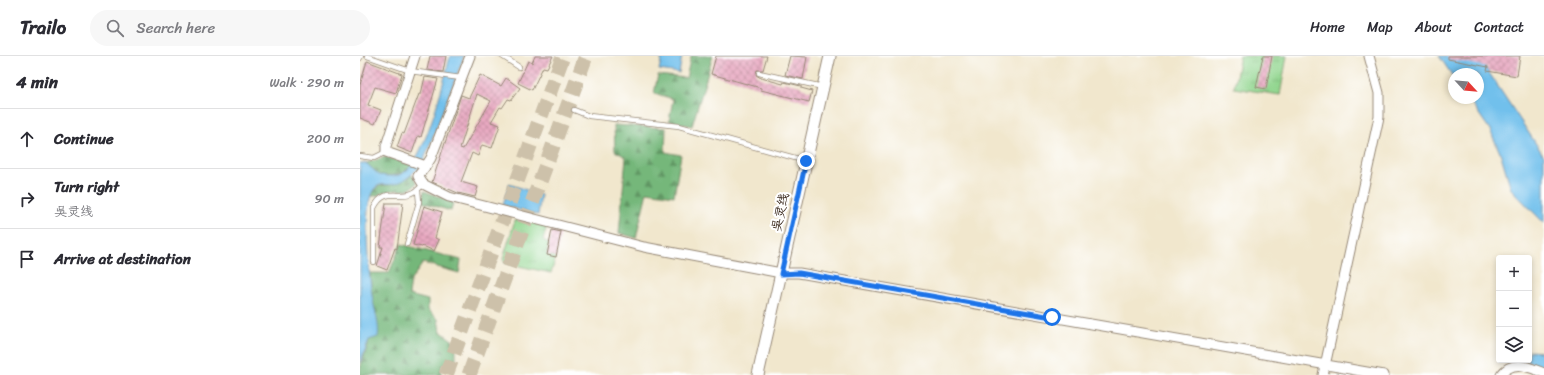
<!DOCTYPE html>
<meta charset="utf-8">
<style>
body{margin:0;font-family:Sriracha,"LXGW WenKai TC",sans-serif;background:#f7f7f7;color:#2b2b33}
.controls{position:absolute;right:12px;bottom:12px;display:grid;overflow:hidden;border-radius:4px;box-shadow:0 2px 6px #0003}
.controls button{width:36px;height:36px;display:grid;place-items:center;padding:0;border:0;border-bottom:1px solid #e1e1e2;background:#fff;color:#2b2b33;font:20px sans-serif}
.compass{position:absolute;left:1088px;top:12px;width:36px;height:36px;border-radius:50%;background:#fff;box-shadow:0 2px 6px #0003;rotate:116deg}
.stop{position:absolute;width:12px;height:12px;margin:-9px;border:3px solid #1a73e8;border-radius:50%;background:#fff}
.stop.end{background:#1a73e8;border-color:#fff;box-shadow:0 1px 4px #0008}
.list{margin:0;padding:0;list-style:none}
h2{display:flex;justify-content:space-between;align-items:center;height:52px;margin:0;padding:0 16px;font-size:17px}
h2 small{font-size:13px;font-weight:400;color:#7c7c81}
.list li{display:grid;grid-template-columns:26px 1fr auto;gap:12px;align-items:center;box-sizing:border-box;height:60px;padding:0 16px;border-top:1px solid #e1e1e2}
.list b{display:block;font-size:15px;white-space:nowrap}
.list p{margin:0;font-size:13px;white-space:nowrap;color:#7c7c81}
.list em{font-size:13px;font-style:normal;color:#7c7c81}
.icon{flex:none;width:22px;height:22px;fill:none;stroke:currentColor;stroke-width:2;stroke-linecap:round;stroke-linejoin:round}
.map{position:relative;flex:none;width:1184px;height:319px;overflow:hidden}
header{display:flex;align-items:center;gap:24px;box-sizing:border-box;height:56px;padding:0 20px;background:#fff;border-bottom:1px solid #e1e1e2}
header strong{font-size:19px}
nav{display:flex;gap:22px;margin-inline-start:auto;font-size:14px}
.search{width:280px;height:36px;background:#f7f7f7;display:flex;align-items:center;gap:10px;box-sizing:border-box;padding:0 14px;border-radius:22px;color:#7c7c81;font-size:15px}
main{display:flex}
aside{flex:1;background:#fff}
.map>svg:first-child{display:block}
</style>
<header>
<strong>Trailo</strong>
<div class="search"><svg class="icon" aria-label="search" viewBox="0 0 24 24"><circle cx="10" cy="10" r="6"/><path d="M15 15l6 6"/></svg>Search here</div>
<nav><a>Home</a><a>Map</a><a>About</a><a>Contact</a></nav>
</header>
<main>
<aside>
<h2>4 min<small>Walk · 290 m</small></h2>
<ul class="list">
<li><svg class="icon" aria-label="ahead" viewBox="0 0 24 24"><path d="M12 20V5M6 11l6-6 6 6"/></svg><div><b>Continue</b></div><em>200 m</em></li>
<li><svg class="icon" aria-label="right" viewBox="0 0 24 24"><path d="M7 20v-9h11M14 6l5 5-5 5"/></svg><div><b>Turn right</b><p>吴灵线</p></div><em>90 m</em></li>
<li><svg class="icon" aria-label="arrive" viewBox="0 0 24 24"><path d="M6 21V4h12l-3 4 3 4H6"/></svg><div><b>Arrive at destination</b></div></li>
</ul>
</aside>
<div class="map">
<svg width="1184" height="319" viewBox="0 0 1184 319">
<defs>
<pattern id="grass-tufts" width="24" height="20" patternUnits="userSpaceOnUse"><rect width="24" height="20" fill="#92d68f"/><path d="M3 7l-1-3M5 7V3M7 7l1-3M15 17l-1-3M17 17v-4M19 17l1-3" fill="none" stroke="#7fb87b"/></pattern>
<pattern id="forest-firs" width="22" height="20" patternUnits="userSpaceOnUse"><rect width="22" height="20" fill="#75b77a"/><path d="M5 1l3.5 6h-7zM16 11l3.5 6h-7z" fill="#619563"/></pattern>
<pattern id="building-cross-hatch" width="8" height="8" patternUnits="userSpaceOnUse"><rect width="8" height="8" fill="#e8a9c1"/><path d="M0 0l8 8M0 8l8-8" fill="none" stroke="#bd8a9c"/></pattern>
</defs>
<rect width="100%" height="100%" fill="#fff"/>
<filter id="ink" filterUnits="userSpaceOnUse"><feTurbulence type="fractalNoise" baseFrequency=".025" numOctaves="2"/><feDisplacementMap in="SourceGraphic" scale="8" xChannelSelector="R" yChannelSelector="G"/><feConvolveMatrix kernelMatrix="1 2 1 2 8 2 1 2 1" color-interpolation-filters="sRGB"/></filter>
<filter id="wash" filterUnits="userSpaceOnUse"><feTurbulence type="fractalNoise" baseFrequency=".012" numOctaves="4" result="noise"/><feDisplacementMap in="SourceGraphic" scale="16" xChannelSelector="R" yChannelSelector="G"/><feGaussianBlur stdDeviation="0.9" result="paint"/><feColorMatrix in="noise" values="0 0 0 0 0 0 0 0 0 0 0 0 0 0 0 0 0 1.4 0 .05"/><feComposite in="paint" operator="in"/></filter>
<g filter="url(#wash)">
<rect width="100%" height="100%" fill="#f1e7cd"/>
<path fill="url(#grass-tufts)" stroke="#668056" d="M880 0H927L920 39 874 32Z
M155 164 187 170 183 184 189 187 187 199 196 201 191 217 145 207 143 203Z"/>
<path fill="url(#forest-firs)" stroke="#58704c" d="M331 0H353L332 70 309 65 313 43 294 37 298 19 326 22Z
M254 69 306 72 305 96 321 99 314 140 287 136 276 182 259 177 266 101 255 95Z
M26 101 52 109C42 120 33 120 19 119L6 107Z
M52 119 57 127C46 139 41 132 28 135 20 137 18 141 10 140 19 126 21 131 34 128 40 127 46 122 52 119Z
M64 135 93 146 91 155 62 146Z
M41 188 101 204 99 217 63 207 51 224 49 239 68 244V254L78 263 80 275 96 287V304L82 309 81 319H0C0 303 7 297 9 283 14 261 12 238 10 217H29Z"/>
<path fill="#71c0ec" stroke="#567585" d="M90 0H104L62 109C54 116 46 125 35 128 28 130 21 126 15 132 1 146 9 224 13 244 15 257 20 268 18 281L9 284 0 307V107H6L19 119C28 120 38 122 46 115 65 101 84 25 90 0Z
M302 0H322L319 17 299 14Z
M1079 0H1118L1184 100V167L1151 133 1141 99 1130 74 1108 42H1118V18H1094V22Z
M149 128 181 139 178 159 143 149Z
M1169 295 1184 296V311L1165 305 1169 304Z"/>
<g id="blocks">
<path fill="url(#building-cross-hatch)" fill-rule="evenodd" d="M70 0H86L83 16 67 14Z
M175 0H193L187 12 183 11 172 34 158 27 168 5 172 7Z
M356 0H407L403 14H397L396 19 401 22 423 28 424 26 441 30V32L452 35 449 46 401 34V32L351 18Z
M430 0 447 1 443 23 425 19Z
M903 0H912L906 33 896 31Z
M1088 0H1160L1157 20 1127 15 1128 11 1088 3Z
M7 5 42 18 36 37 15 31 8 49 21 54 15 68 0 62V29Z
M120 19 141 30 146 22 160 32 151 44 148 43 142 52 140 51 131 66 140 69 132 92 122 89 118 100 112 97 101 126 118 131 115 141 98 137 72 126 101 39 109 42ZM117 38 131 45 103 93 100 92Z
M65 21 78 23 61 81 58 80 52 97 37 91 42 77 44 78 59 38H61Z
M26 147H43L37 193 35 192 27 214 17 210 23 191H20Z
M64 150 82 156 75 182 79 184 74 195 63 190 62 191 53 189Z
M192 174 201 176 196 201 187 199Z"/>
</g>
</g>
<g filter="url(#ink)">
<use href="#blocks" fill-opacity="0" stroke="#968876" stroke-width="1"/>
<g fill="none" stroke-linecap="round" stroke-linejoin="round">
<path stroke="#cdc1aa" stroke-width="15" stroke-dasharray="15 8" stroke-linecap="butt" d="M86 319 203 0
M109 319 226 0"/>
<g stroke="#968876" stroke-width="6">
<path id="service" d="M7 0 50 15 101 22
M142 0 159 11
M0 2 1 0
M399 17 463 31
M214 54 229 60 319 70 446 105
M0 100 14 102 26 96
M47 188 59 146 58 135
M14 206V152C27 125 45 152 63 128"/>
</g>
<g stroke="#968876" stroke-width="11">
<path id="minor" d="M55 0 26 90V96L66 110 58 120 63 128 89 141 284 191 421 217H439L1024 319
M66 110 71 102 110 0
M963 319 1019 61V37L1009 0
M1141 319C1153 303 1168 311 1184 317"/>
</g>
<g stroke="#968876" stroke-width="13">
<path id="tertiary" d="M398 319 470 0"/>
</g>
<use href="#service" stroke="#fff" stroke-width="4.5"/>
<use href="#minor" stroke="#fff" stroke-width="9"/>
<use href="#tertiary" stroke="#fff" stroke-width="11"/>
</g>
</g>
<g fill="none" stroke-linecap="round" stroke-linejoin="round" filter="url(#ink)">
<path stroke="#1a73e8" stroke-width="5" d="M446 105 421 218 439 217 692 261"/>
</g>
<g text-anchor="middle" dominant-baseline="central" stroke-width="4" stroke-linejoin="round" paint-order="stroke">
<g font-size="13" fill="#3b2a1e" stroke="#fff">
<text transform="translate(420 156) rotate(-77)">吴灵线</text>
</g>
</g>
</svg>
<div class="controls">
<button>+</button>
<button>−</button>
<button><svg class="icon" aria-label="layers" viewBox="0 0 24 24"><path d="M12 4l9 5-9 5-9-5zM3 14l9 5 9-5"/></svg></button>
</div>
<svg class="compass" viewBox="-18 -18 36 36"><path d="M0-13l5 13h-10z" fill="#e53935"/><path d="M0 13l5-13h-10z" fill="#7c7c81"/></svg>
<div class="stop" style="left:692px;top:261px"></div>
<div class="stop end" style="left:446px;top:105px"></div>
</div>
</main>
